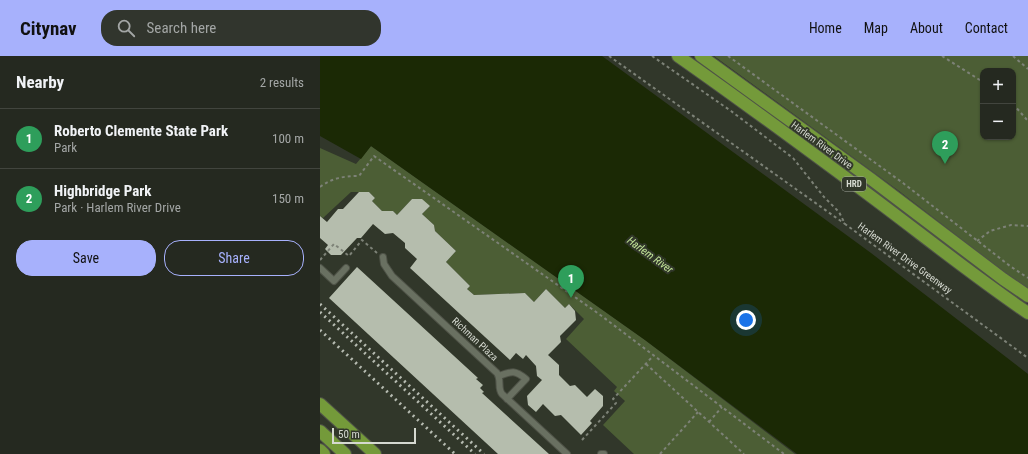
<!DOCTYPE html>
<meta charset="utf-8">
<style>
body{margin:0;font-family:"Roboto Condensed",sans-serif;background:#31352d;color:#f1f3f6}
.controls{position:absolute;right:12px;top:12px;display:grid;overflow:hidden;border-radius:8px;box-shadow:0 1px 3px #0004}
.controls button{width:36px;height:36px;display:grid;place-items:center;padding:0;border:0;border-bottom:1px solid #42453e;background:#252920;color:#f1f3f6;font:20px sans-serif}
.scale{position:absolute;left:12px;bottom:10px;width:84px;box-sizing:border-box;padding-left:4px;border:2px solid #d5d9d0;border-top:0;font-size:11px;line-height:14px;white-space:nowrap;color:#d5d9d0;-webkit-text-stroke:3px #31372a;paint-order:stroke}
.you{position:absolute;left:426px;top:264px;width:14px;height:14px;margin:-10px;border:3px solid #fff;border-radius:50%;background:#1a73e8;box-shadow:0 0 0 6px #1a73e833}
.badge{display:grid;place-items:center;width:26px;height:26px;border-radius:50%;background:#a7b1fc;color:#fff;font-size:13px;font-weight:700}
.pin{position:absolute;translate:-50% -33px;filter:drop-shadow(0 1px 2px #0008)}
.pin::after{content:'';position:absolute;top:21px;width:14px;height:12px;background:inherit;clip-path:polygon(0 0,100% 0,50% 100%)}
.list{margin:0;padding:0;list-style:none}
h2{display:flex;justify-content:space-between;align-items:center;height:52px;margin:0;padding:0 16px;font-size:17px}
h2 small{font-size:13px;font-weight:400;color:#a3a6a5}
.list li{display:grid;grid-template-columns:26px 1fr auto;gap:12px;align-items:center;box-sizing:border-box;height:60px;padding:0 16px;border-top:1px solid #42453e}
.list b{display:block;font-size:15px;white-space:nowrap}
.list p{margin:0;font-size:13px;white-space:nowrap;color:#a3a6a5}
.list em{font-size:13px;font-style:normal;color:#a3a6a5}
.actions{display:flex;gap:8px;padding:12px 16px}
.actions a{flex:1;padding:9px 0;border:1px solid #a7b1fc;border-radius:16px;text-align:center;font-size:14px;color:#a7b1fc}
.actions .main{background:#a7b1fc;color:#111}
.icon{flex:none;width:22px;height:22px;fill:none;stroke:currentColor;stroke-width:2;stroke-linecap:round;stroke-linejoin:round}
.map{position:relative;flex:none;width:708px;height:398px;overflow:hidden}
header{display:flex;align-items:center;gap:24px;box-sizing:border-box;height:56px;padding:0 20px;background:#a7b1fc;color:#111}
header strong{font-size:19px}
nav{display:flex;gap:22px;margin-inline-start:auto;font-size:14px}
.search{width:280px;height:36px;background:#31352d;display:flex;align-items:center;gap:10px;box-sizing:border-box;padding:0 14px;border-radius:16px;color:#a3a6a5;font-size:15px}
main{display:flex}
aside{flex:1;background:#252920}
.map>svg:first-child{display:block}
</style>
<header>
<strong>Citynav</strong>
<div class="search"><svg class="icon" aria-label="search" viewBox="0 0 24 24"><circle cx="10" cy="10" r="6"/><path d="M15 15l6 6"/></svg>Search here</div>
<nav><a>Home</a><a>Map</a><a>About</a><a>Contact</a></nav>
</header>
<main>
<aside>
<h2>Nearby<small>2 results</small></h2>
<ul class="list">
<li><span class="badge" style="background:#2e9e5b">1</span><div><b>Roberto Clemente State Park</b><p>Park</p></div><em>100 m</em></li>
<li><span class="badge" style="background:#2e9e5b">2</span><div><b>Highbridge Park</b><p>Park · Harlem River Drive</p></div><em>150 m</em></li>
</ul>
<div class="actions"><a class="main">Save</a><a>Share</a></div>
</aside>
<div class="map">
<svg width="708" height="398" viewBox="0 0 708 398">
<rect width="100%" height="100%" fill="#31372a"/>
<path fill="#4c5e35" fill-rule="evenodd" d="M394 0H708V233L699 228 579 135ZM663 15H693V81H663Z
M51 90 325 284 475 398H314L283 369 305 345 294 335 297 331 246 283 264 263 249 248 245 252 226 233 214 246 205 237 154 239 147 233 150 230 126 206 136 195 115 175 114 169 102 158 110 150 92 143 77 159 73 155H62L52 145 55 142 49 136H31L3 162 0 160V92L36 108Z"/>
<path fill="#1b2905" d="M0 0H282L551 197 708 318V398H477L325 284 51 90 41 103 0 80Z"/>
<path fill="#b5bdad" d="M39 136H49L55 142 52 145 62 155H73L77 159 92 143H102L110 150 102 158 114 169 115 175 136 195 126 206 150 230 147 233 154 239 205 237 214 246 226 233 245 252 249 248 255 255 256 264 240 280 241 286 228 299 239 309V319L250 330 255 329 267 341 275 333 283 340V350L270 365 272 367 261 379 241 359 235 360 223 348 216 356 208 349 207 340 222 324 217 320 216 310 206 299 203 303 196 297 190 304 90 212 97 203 85 192V187L73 177 65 178 53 168 41 182H37L21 199H11L5 193 8 189 0 182V160L7 166 18 153H23Z
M37 211 158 322 156 323 163 329 160 332 164 336 162 337 229 398H178L9 242Z"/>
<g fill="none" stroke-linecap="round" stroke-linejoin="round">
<g stroke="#4e5247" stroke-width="8">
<path id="service" d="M63 201 64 208 72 220 177 317C182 325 177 331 182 338L247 398
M0 212 14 225 26 212
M179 320C192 315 195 314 206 323L187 343
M281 398H284"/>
</g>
<g stroke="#4e5247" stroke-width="14">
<path id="motorway" d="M358 0C421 44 483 90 545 136 599 176 652 219 708 257
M381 0 551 123 683 223 708 240
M0 348 55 398
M0 375 25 398
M0 394 4 398"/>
</g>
<path stroke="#7d8277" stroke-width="2" stroke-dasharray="3 3" stroke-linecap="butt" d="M289 0 525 168
M332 0 411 55 473 102 504 141 519 156 525 168 708 302
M408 0 583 127 690 210 708 222
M622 0 663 26
M693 0 708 13
M693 48 708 65
M0 131C12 122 24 120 39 120L54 100 279 258 464 398
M657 185 670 175 691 169 708 170
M0 204 14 188 29 200 42 184 57 197
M326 308 424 398
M389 366 402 351
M262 384 296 347 293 343 334 299
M340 398 378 356"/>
<use href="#service" stroke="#697061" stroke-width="6"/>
<use href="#motorway" stroke="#749a3a" stroke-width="12"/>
<path stroke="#b6bbb1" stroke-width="3" stroke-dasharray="2 4" stroke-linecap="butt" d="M0 248 164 398
M0 256 155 398
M0 274 135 398"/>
</g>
<g text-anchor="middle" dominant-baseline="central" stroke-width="4" stroke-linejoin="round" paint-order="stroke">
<rect fill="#31372a" stroke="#a4a89e" stroke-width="1" x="522" y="121" width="24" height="14" rx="3"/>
<g font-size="9" font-weight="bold" fill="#d5d9d0">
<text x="534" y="128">HRD</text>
</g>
<g font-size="10" fill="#d5d9d0" stroke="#31372a">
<text transform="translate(502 89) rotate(36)">Harlem River Drive</text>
<text transform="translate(585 202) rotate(36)">Harlem River Drive Greenway</text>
<text transform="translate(155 283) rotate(43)">Richman Plaza</text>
</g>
<g font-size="11" font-style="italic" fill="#c4e699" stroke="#31372a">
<text transform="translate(330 199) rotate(36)">Harlem River</text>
</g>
</g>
</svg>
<div class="controls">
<button>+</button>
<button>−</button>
</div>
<div class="scale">50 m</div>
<div class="you"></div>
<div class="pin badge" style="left:251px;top:242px;background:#2e9e5b">1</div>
<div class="pin badge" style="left:625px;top:108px;background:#2e9e5b">2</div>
</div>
</main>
